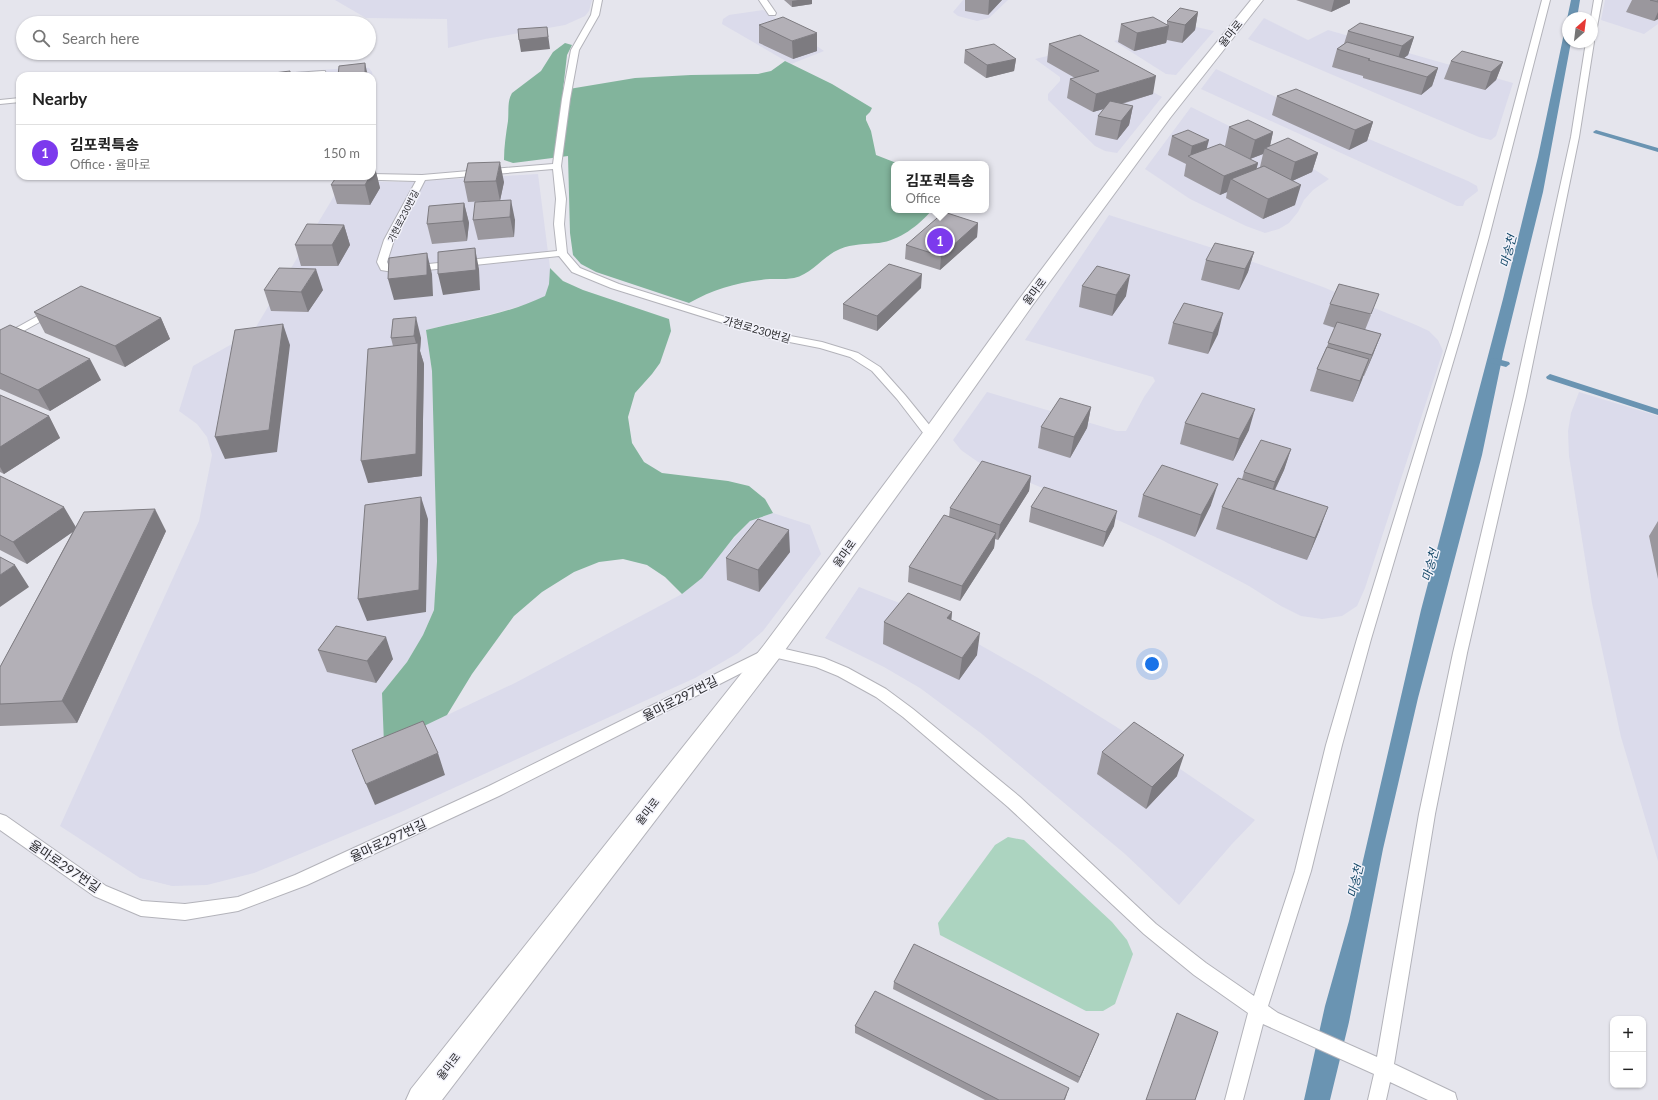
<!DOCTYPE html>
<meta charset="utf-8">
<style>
body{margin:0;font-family:Lato,"Noto Sans KR",sans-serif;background:#f2f2f2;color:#222}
.controls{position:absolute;right:12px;bottom:12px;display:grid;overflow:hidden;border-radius:8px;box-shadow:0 1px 3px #0004}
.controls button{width:36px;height:36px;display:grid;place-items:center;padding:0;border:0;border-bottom:1px solid #e0e0e0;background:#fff;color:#222;font:20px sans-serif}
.compass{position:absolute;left:1562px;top:12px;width:36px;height:36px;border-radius:50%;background:#fff;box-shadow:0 1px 3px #0004;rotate:28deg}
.you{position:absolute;left:1152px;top:664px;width:14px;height:14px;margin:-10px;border:3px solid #fff;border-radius:50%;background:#1a73e8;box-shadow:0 0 0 6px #1a73e833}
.badge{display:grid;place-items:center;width:26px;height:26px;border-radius:50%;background:#7c3aed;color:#fff;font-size:13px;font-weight:700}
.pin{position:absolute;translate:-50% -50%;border:2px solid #fff;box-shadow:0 1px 4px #0006}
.popup{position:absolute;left:891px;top:161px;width:98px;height:52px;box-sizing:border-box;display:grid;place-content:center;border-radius:8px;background:#fff;filter:drop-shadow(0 1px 3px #0005);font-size:13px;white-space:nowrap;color:#767676}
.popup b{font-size:15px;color:#222}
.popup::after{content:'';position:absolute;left:50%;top:100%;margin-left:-8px;border:8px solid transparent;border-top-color:#fff}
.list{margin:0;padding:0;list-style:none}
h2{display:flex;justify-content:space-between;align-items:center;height:52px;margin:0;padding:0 16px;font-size:17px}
h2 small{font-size:13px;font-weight:400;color:#767676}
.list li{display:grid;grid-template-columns:26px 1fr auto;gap:12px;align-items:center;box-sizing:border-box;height:56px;padding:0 16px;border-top:1px solid #e0e0e0}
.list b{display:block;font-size:15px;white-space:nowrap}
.list p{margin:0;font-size:13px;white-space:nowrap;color:#767676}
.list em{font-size:13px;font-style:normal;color:#767676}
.icon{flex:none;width:22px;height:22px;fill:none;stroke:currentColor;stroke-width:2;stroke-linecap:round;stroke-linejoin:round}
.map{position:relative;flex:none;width:1658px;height:1100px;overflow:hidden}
.search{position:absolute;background:#fff;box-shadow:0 1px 3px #0004;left:16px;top:16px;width:360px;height:44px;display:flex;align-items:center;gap:10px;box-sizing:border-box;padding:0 14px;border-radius:22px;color:#767676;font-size:15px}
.panel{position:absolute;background:#fff;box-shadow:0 1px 3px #0004;left:16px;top:72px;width:360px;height:108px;border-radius:12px}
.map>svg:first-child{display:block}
</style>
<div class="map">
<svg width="1658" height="1100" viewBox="0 0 1658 1100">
<rect width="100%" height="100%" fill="#e5e5ed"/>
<path fill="#dbdbeb" d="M335 0H592L589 11 585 16 565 25 485 39 448 48 447 19 366 18Z
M963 0H1008L989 18 977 21 958 16 953 12Z
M1605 0H1657L1658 24 1644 34 1601 20Z
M763 10 774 17 824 51 791 64 722 24 723 19 729 15Z
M1264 18 1308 40 1328 30 1513 83 1496 136 1491 140 1479 137 1248 39Z
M1183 24 1214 31 1176 75 1166 74 1114 41Z
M1076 49 1162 97 1117 153 1105 151 1095 146 1048 100V94L1060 81V77L1035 59Z
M363 67 369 68 372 72 374 83 372 101V76H236Z
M1216 69 1331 123 1468 181 1477 186 1478 191 1465 201 1463 206H1457L1201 89Z
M1191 107 1306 164 1329 179 1313 190 1304 200 1298 212 1289 223 1279 229 1265 233 1246 226 1190 199 1145 169Z
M538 174 550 268 549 284 545 296 531 303 499 312 426 330 432 371 437 561 434 610 423 635 407 662 382 693 384 745 515 683 682 594 750 521 773 513 810 525 821 554 763 631 738 653 695 678 401 812 254 873 207 885 172 886 140 878 60 826 199 521 212 455 207 437 197 424 179 411 193 366 232 344 250 337 343 181 406 182Z
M1109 215 1225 252 1323 287 1416 325 1429 331 1438 340 1443 351 1365 588 1357 606 1342 616 1322 619 1301 616 1281 606 1249 586 1162 540 1080 503 978 462 961 450 953 440 987 392 1117 431H1126L1144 397 1155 381 1153 377 1025 340Z
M1579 392 1658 416V861L1621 737 1592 603 1569 456 1568 431 1571 413Z
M859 587 907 606 952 629 1040 679 1142 743 1255 820 1232 844 1179 905 1125 854 982 734 920 688 884 667 825 638Z"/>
<path fill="#acd4c0" d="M1008 837 1024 840 1112 922 1127 940 1133 954 1115 1004 1103 1011H1086L940 935 938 923 995 845Z"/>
<path fill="#82b49c" d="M565 43 572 45 567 55 563 90 635 78 691 75 758 74 771 71 785 61 832 84 872 108 870 112 866 116V120L871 131 876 155 899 164H894V210H932C918 226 900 240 879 243 866 244 852 244 840 249 823 256 812 274 794 278 783 280 772 278 761 280 735 283 712 290 689 303L596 272 581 264 573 255 570 233 568 156 513 163 504 160C504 146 506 134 508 121 509 112 507 101 512 93L541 71 553 52Z
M550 268 563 281 583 290 669 319 671 331 660 363 652 374 635 393 628 417 632 443 644 462 662 473 728 481 749 486 765 499 773 513 750 521 734 537 702 578 682 594 665 577 647 565 623 559 599 562 574 572 542 592 514 616 472 674 447 715 384 745 382 693 407 662 423 635 434 610 437 561 432 371 426 330C466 320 508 314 545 296L549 284Z"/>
<path fill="#6a94b2" d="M1571 0H1580L1577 18H1568V42H1571L1543 192 1503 354 1482 455 1418 698 1383 849 1349 1022 1330 1100H1304L1325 1006 1349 921 1421 610 1503 299 1538 157Z"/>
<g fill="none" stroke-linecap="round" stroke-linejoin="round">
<path fill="#6a94b2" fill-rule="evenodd" d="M1596 130 1658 148V152L1594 133 1593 132Z
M1494 358 1509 362 1510 364 1506 367 1491 363 1490 361 1491 359Z
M1550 374 1658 409V415L1547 379 1546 377Z"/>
<g stroke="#b3b3ba" stroke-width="2">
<path id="service" d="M594 0H602L599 15 579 50 570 99 561 166 566 199 564 224 567 253 580 268 619 284 780 334 822 342 858 353 880 367 905 395 935 432 937 435 935 438H927L897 399 872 371 850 357 820 348 774 339 611 288 572 272 559 256 399 273 381 270 377 262 384 240 416 181 346 179 341 176H372V174L422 175 553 164 562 99 571 50 591 15ZM553 169 556 199 554 224 557 251 399 267 389 266 387 262 394 240 425 180Z
M759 0H767L776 13 775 15H769Z
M1542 0H1550L1489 237 1462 332 1371 639 1342 745 1311 871 1268 1006 1278 1013 1377 1057 1419 814 1453 653 1514 396 1571 137 1586 42H1592L1593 40 1594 42 1579 137 1526 396 1467 653 1435 814 1394 1064 1455 1093 1457 1100H1428L1390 1082 1386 1100H1368L1374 1074 1263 1024 1243 1100H1225L1248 1013 1194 975 1144 934 1008 807 903 717 876 697 838 676 816 667 773 657 499 796 307 885 238 911 185 920 141 916 94 896 0 830V814L6 816 106 886 142 901 185 904 238 897 295 875 489 786 772 646 824 658 848 668 886 689 913 709 1020 797 1156 924 1206 963 1254 996 1295 871 1326 745 1357 639 1452 332 1479 237Z
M1594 0H1602L1596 32 1592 34 1591 18Z
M322 71H325L326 76H278L282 74Z
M20 98V102L0 104V100Z
M52 308 57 311 56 313 0 344V337Z"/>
</g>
<g stroke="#b3b3ba" stroke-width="2">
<path id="tertiary" d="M1251 0H1263L1170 118 1032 306 938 439 780 657 442 1100H406L411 1089 764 645 924 431 1020 298 1160 112Z"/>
</g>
<use href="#service" fill="#fff" fill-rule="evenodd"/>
<use href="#tertiary" fill="#fff" fill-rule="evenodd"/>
</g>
<path fill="#9a979d" d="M784 0H812V4L792 7Z
M965 0H1002L988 15 965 11Z
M1296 0H1350V3L1331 12Z
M1632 0H1658V19L1654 21 1626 12Z
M1198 12 1195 30 1182 43 1167 40 1166 43 1134 51 1118 42 1121 24H1167V21Z
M759 25 817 51 793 59 759 43Z
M1348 31 1414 37 1408 55 1404 58 1438 68 1432 86 1421 95 1363 78V76L1332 67 1337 49 1344 44Z
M1049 44 1153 94 1122 104 1133 106 1129 125 1117 140 1095 135 1098 116 1104 109 1093 112 1067 98 1070 79 1075 78 1047 62Z
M965 50 1016 59 1014 71 986 78 964 63Z
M1451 61 1503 62 1496 80 1485 90 1444 79Z
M1277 96 1373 122 1367 141 1349 150 1272 115Z
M1229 127 1273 132 1270 146 1318 153 1312 172 1292 181 1295 205 1263 219 1226 198 1227 192 1220 195 1184 176 1186 164 1168 155 1172 136 1207 149 1258 163 1256 169 1260 167 1263 154 1250 159 1225 146Z
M468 163 504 182 500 200 515 220 514 237 478 240 473 220 488 201 468 202 464 182Z
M375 168 380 188 370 205 337 204 331 185Z
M464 203 469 223 467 241 432 244 427 224Z
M978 223 977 237 940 270 905 259 906 245Z
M344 225 350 245 338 266H301L295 245Z
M1254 252 1248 272 1239 290 1201 280 1206 260Z
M1339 284 1371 315 1365 330 1381 334 1364 376H1363L1353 402 1310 391 1317 369 1335 328 1323 324 1330 304Z
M1082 286 1126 296 1112 316 1079 307Z
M921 288 877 331 843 319V304Z
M264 290H323L308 312 271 311Z
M34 312 161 318 170 339 125 367 45 333Z
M393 319 421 338 420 351 424 364 422 476 368 483 393 346 391 338Z
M1173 323 1218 334 1208 354 1168 344Z
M0 330 101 380 50 411 0 389Z
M0 395 49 416 60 438 4 474 0 472Z
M1091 407 1087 428 1070 458 1038 448 1041 427Z
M1185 423 1249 430 1233 461 1180 444Z
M1291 449 1284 470 1275 490 1320 529 1307 560 1216 529 1222 507 1242 479 1244 472Z
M0 476 75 527 166 531 77 723 0 726V667L73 531 27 564 0 550Z
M1031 476 1029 491 998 540 995 539 994 548 960 601 908 582 909 567 949 517 950 508Z
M1143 495 1211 505 1195 537 1138 517Z
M1031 507 1114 526 1103 547 1029 522Z
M1658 521V579L1649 536Z
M790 552 759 592 727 580 726 558Z
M952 612 951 620 977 655 959 680 883 644 884 622Z
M318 650 393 659 376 683 327 672Z
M1102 752 1177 776 1146 809 1097 774Z
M894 982 1096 1041 1078 1083 893 989Z
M855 1026 1067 1094 1065 1100H985L855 1033Z"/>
<path fill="#7d7b80" d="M798 0H812V4L792 7V1Z
M989 0H1002L988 15Z
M1334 0H1350V3L1331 12Z
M1198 12 1195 30 1182 43 1185 25Z
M1658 12V19L1654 21Z
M1169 26 1166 43 1134 51 1137 33Z
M547 27 550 49 521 52 519 40Z
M817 33V51L793 59 792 41Z
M1414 37 1408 55 1396 64 1402 46Z
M1016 59 1014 71 986 78 987 65Z
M1503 62 1496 80 1485 90 1491 72Z
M365 63 368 76H365Z
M1438 68 1432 86 1421 95 1427 77Z
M1156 76 1153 94 1093 112 1096 94Z
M1133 106 1129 125 1117 140 1121 121Z
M1373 122 1367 141 1349 150 1355 130Z
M1273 132 1269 150 1265 148 1263 154 1250 159 1255 140Z
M1209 140 1204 159 1190 157 1192 146Z
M1318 153 1312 172 1290 182 1295 162Z
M500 162 504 182 500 201 496 181Z
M1258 163 1253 183 1231 179 1227 192 1220 195 1224 176Z
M375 168 380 188 370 205 365 185 370 176H372V173Z
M1301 185 1295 205 1263 219 1268 199Z
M511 200 515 220 514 237 510 217Z
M464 203 469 223 467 241 463 221Z
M978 223 977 237 940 270 941 256Z
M344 225 350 245 338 266 332 245Z
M475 248 479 269 480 290 443 295 438 274Z
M1254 252 1248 272 1239 290 1245 269Z
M427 253 432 274 433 296 394 300 388 279Z
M316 269 323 290 308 312 301 292Z
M922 274 921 288 877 331V316Z
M1130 275 1126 296 1112 316 1116 295Z
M1223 313 1218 334 1208 354 1213 333Z
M416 317 421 338 420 351 424 364 422 476 368 483 361 461 418 350 414 336Z
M161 318 170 339 125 367 115 346Z
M283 324 290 345 277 452 225 459 215 437Z
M1381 334 1373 355 1364 376 1372 355Z
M90 359 101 380 50 411 38 390Z
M1369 359 1362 380 1353 402 1360 381Z
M1091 407 1087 428 1070 458 1074 437Z
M1255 409 1249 430 1233 461 1239 439Z
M49 416 60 438 4 474 0 467V447Z
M1291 449 1284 470 1268 504 1275 482Z
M1031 476 1029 491 998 540 1000 525Z
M1218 484 1211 505 1195 537 1201 515Z
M421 497 428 519 426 612 367 621 358 599Z
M64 507 77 529 27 564 13 542Z
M1328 507 1320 529 1307 560 1315 538Z
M155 509 166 531 77 723 62 701Z
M1117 511 1114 526 1103 547 1106 532Z
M789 530 790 552 759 592 758 570Z
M996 533 994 548 960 601 962 586Z
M15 565 29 587 0 607V575Z
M952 612 950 634 947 618Z
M980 633 977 655 959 680 962 658Z
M386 637 393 659 376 683 367 661Z
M438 753 445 775 375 805 366 784Z
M1184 755 1177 776 1146 809 1152 787Z
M1099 1034 1078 1083 1080 1077Z"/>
<path fill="#b3b0b7" stroke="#7d7b80" d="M1650 0H1658V2Z
M1180 8 1198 12 1185 25 1167 21Z
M783 17 817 33 792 41 759 25Z
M1153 17 1169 26 1137 33 1121 24Z
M1360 23 1414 37 1402 46 1348 31Z
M547 27 548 37 519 40 518 29Z
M1080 35 1156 76 1096 94 1070 79 1099 71 1049 44Z
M1347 42 1438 68 1427 77 1368 60 1370 59 1337 49Z
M994 44 1016 59 987 65 965 50Z
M1462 51 1503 62 1491 72 1451 61Z
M365 63V76H338L339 66Z
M290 71V76H250Z
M1296 89 1373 122 1355 130 1277 96Z
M1110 101 1133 106 1121 121 1098 116Z
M1248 120 1273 132 1255 140 1229 127Z
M1188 130 1209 140 1192 146 1172 136Z
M1288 138 1318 153 1295 162 1265 148Z
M1220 144 1258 163 1224 176 1188 156Z
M500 162 496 181 464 182 468 163Z
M1264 166 1301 185 1268 199 1231 179Z
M372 168H375L372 173Z
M337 176H370L365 185H331Z
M511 200 510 217 473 220 475 202Z
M464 203 463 221 427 224 429 206Z
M944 212 978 223 941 256 906 245Z
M307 224 344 225 332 245H295Z
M1215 243 1254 252 1245 269 1206 260Z
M475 248 476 270 438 274V252Z
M427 253V275L388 279 389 258Z
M889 264 922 274 877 316 843 304Z
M1097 266 1130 275 1116 295 1082 286Z
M279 268 316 269 301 292 264 290Z
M1339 284 1379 294 1371 314 1330 304Z
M81 286 161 318 115 346 34 312Z
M1184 303 1223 313 1213 333 1173 323Z
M416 317 414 336 391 338 393 319Z
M1337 322 1381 334 1372 355 1328 343Z
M283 324 269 430 215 437 235 330Z
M10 325 90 359 38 390 0 373V330Z
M418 343 416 454 361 461 368 349Z
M1327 347 1369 359 1360 381 1317 369Z
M1202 393 1255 409 1239 439 1185 423Z
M0 395 49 416 0 447Z
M1060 398 1091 407 1074 437 1041 427Z
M1261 440 1291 449 1275 482 1244 472Z
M982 461 1031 476 1000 525 950 508Z
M1162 465 1218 484 1201 515 1143 495Z
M0 476 64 507 13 542 0 535Z
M1238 478 1328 507 1315 538 1222 507Z
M1044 487 1117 511 1106 532 1031 507Z
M421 497 419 590 358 599 365 505Z
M155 509 62 701 0 704V667L84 512Z
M944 515 996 533 962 586 909 567Z
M758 519 789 530 758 570 726 558Z
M0 557 15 565 0 575Z
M908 593 952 612 947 618 980 633 962 658 884 622Z
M336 626 386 637 367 661 318 650Z
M423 721 438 753 366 784 352 750Z
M1134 722 1184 755 1152 787 1102 752Z
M914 944 1099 1034 1080 1077 894 982Z
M875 991 1069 1088 1064 1100H999L855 1026Z
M1177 1013 1218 1032 1195 1100H1146Z"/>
<g text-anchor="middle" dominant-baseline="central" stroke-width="3" stroke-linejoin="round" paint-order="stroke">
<g font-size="9" fill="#2d2d30" stroke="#f2f2fa">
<text transform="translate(403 216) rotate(-63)">가현로230번길</text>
</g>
<g font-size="11" fill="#2d2d30" stroke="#f2f2fa">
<text transform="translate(1230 33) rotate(-51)">율마로</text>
<text transform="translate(1034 291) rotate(-53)">율마로</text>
<text transform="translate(757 329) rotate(16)">가현로230번길</text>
<text transform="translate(844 553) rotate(-54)">율마로</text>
<text transform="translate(647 811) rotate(-52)">율마로</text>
<text transform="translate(448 1066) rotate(-52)">율마로</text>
</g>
<g font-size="12" font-style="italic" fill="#144867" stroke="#f2f2fa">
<text transform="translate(1508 251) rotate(-76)">마송천</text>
<text transform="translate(1430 565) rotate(-75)">마송천</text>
<text transform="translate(1355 881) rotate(-77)">마송천</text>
</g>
<g font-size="13" fill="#2d2d30" stroke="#f2f2fa">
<text transform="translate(680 698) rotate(-27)">율마로297번길</text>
<text transform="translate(388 840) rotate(-25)">율마로297번길</text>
<text transform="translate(65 866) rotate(34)">율마로297번길</text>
</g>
</g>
</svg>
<div class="controls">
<button>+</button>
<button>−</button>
</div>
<svg class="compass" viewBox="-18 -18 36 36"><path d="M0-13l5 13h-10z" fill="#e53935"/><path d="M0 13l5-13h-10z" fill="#767676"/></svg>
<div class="you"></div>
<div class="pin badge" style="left:940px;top:241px">1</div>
<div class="popup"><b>김포퀵특송</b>Office</div>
<div class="search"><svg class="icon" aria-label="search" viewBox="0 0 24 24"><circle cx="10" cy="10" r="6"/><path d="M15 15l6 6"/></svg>Search here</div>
<section class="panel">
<h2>Nearby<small></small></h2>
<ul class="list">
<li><span class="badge">1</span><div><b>김포퀵특송</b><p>Office · 율마로</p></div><em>150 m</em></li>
</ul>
</section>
</div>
